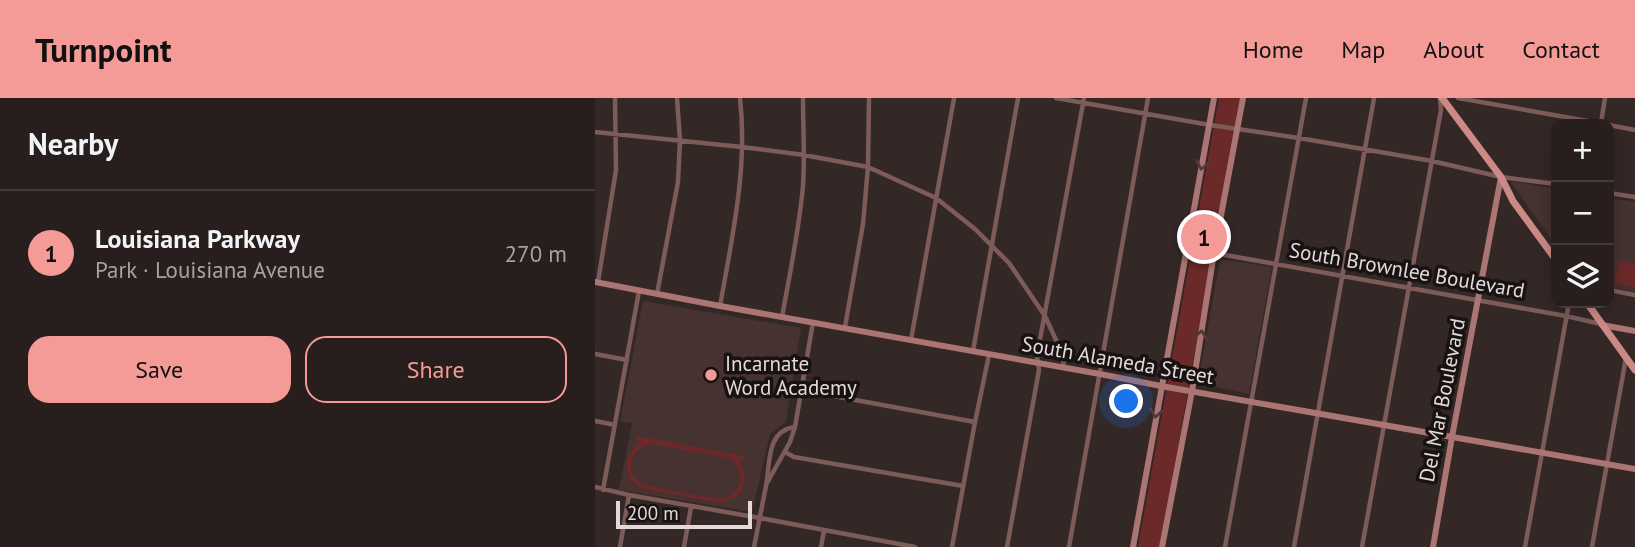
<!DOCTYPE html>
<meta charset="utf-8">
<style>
body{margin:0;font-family:"PT Sans",sans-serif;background:#332b2a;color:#f1f3f6}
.controls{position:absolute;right:21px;top:21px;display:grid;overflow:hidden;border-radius:14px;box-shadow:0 4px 18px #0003}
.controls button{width:63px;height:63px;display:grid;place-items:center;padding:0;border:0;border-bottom:2px solid #433c3b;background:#271e1d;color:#f1f3f6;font:35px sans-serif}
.scale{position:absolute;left:21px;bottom:18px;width:136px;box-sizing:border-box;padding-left:7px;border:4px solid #e2dad9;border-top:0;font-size:19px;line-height:24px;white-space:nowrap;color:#e2dad9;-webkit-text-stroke:5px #181212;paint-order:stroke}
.you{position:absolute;left:532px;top:304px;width:24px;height:24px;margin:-18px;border:5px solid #fff;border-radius:50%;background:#1a73e8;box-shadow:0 0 0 10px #1a73e833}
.badge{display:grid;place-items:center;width:46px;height:46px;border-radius:50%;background:#f59b97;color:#111;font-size:23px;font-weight:700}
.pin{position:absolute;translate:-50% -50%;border:4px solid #fff;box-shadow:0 2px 7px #0006}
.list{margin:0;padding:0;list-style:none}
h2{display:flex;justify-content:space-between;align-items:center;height:91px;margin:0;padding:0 28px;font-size:30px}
h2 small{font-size:23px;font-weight:400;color:#a4a2a4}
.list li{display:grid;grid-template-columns:46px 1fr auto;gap:21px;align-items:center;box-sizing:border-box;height:126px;padding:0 28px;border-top:2px solid #433c3b}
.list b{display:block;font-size:26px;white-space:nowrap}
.list p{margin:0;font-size:23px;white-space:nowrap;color:#a4a2a4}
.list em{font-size:23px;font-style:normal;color:#a4a2a4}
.actions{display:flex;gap:14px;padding:21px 28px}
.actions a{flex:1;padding:16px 0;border:2px solid #f59b97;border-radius:21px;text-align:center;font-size:24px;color:#f59b97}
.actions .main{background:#f59b97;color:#111}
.icon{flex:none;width:38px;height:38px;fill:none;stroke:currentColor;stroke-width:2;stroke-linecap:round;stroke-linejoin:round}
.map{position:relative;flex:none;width:1040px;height:449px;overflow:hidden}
header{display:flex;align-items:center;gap:42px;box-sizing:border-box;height:98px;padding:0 35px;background:#f59b97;color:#111}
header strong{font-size:33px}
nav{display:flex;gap:38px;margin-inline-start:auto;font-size:24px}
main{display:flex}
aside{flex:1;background:#271e1d}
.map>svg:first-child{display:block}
</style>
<header>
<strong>Turnpoint</strong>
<nav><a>Home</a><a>Map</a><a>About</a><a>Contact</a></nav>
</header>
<main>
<aside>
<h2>Nearby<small></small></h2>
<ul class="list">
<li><span class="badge">1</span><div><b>Louisiana Parkway</b><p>Park · Louisiana Avenue</p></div><em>270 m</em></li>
</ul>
<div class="actions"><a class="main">Save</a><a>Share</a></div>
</aside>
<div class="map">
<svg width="1040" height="449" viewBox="0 0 1040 449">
<rect width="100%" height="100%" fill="#342827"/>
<path fill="#453231" d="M915 83 961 91V148L925 97Z
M1014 100 1040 104V194L1014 189Z
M625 161 677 169 654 296 603 285Z
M48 203 206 230 191 324 175 336 157 414 24 392 37 325 25 323Z"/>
<path fill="#6c2929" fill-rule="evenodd" d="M624 0H645L565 449H543Z
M1024 163 1040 166V189L1019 185Z
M42 338 149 358 148 362 143 361C157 381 148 402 124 405L45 390C26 376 28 357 46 344L41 342ZM55 346 134 360C142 366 147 374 145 384 143 391 138 397 131 400 122 402 51 389 44 384 28 371 38 350 55 346Z"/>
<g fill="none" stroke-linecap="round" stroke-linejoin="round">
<path stroke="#7d5b59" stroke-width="4.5" d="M461 0 615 27 704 40 837 63 906 79 961 86
M863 0 1010 26
M1006 25 1010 0
M1014 27 1040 32
M0 34 147 49 209 57 273 69 341 100 380 131 414 165 450 218 467 255 469 269
M1014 95 1040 99
M619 155 971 218 1006 226
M3 184 21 72 20 0
M1014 192 1040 197
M62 196 83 84 85 42 82 0
M125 208C137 140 153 70 145 0
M187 219C195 175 204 132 208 88 210 59 208 29 208 0
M250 229 268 126 273 69 274 0
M316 242 359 0
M378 253 423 0
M0 256 32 262
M206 292 380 324
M0 323 20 327
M190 354 199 359 368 388
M172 385 195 344 200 329 218 224
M0 389 34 397 165 420 320 449
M8 392 44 193
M25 449 34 397
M89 449 96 409
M159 449C163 429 167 409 171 388 175 367 171 332 200 329
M226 449 229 433
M357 449 380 324 394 257
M412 449 444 272 442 258 489 0
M474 449 553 0
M630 449 711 0
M699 449 779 0
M767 449 846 12 845 0
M930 449 974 205
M997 449 1031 260"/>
<path stroke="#aa7572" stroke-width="6" d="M0 184 125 208 505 276 566 288 1040 371
M1007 227 1040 233
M538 449 619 0
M567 449 597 293 619 155 648 0
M838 449 857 339 906 79"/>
<path stroke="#cd8985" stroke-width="7" d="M847 0 906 79 918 103 961 162
M992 205 1040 272"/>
</g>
<defs><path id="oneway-chevron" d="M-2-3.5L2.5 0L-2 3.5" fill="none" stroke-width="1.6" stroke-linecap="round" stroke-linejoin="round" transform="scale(1.75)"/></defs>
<g stroke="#523a38">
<use href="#oneway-chevron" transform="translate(607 67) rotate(101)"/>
<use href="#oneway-chevron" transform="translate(606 237) rotate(-81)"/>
<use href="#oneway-chevron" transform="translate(561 315) rotate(100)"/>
</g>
<circle fill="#f59b97" stroke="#181212" stroke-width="2.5" cx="116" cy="277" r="7"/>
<g text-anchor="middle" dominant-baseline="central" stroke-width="7" stroke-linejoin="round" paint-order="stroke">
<g font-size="21" fill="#e2dad9" stroke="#181212">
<text transform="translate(812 172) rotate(10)">South Brownlee Boulevard</text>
<text transform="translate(523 262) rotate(10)">South Alameda Street</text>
<text transform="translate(847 302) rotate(-79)">Del Mar Boulevard</text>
</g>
<g font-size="21" fill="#e2dad9" stroke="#181212" text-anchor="start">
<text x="130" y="265">Incarnate<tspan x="130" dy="24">Word Academy</tspan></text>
</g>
</g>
</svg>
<div class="controls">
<button>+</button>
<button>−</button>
<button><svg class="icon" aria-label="layers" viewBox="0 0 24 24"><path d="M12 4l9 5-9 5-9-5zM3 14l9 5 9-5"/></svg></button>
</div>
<div class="scale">200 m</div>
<div class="you"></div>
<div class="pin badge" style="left:609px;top:139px">1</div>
</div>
</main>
